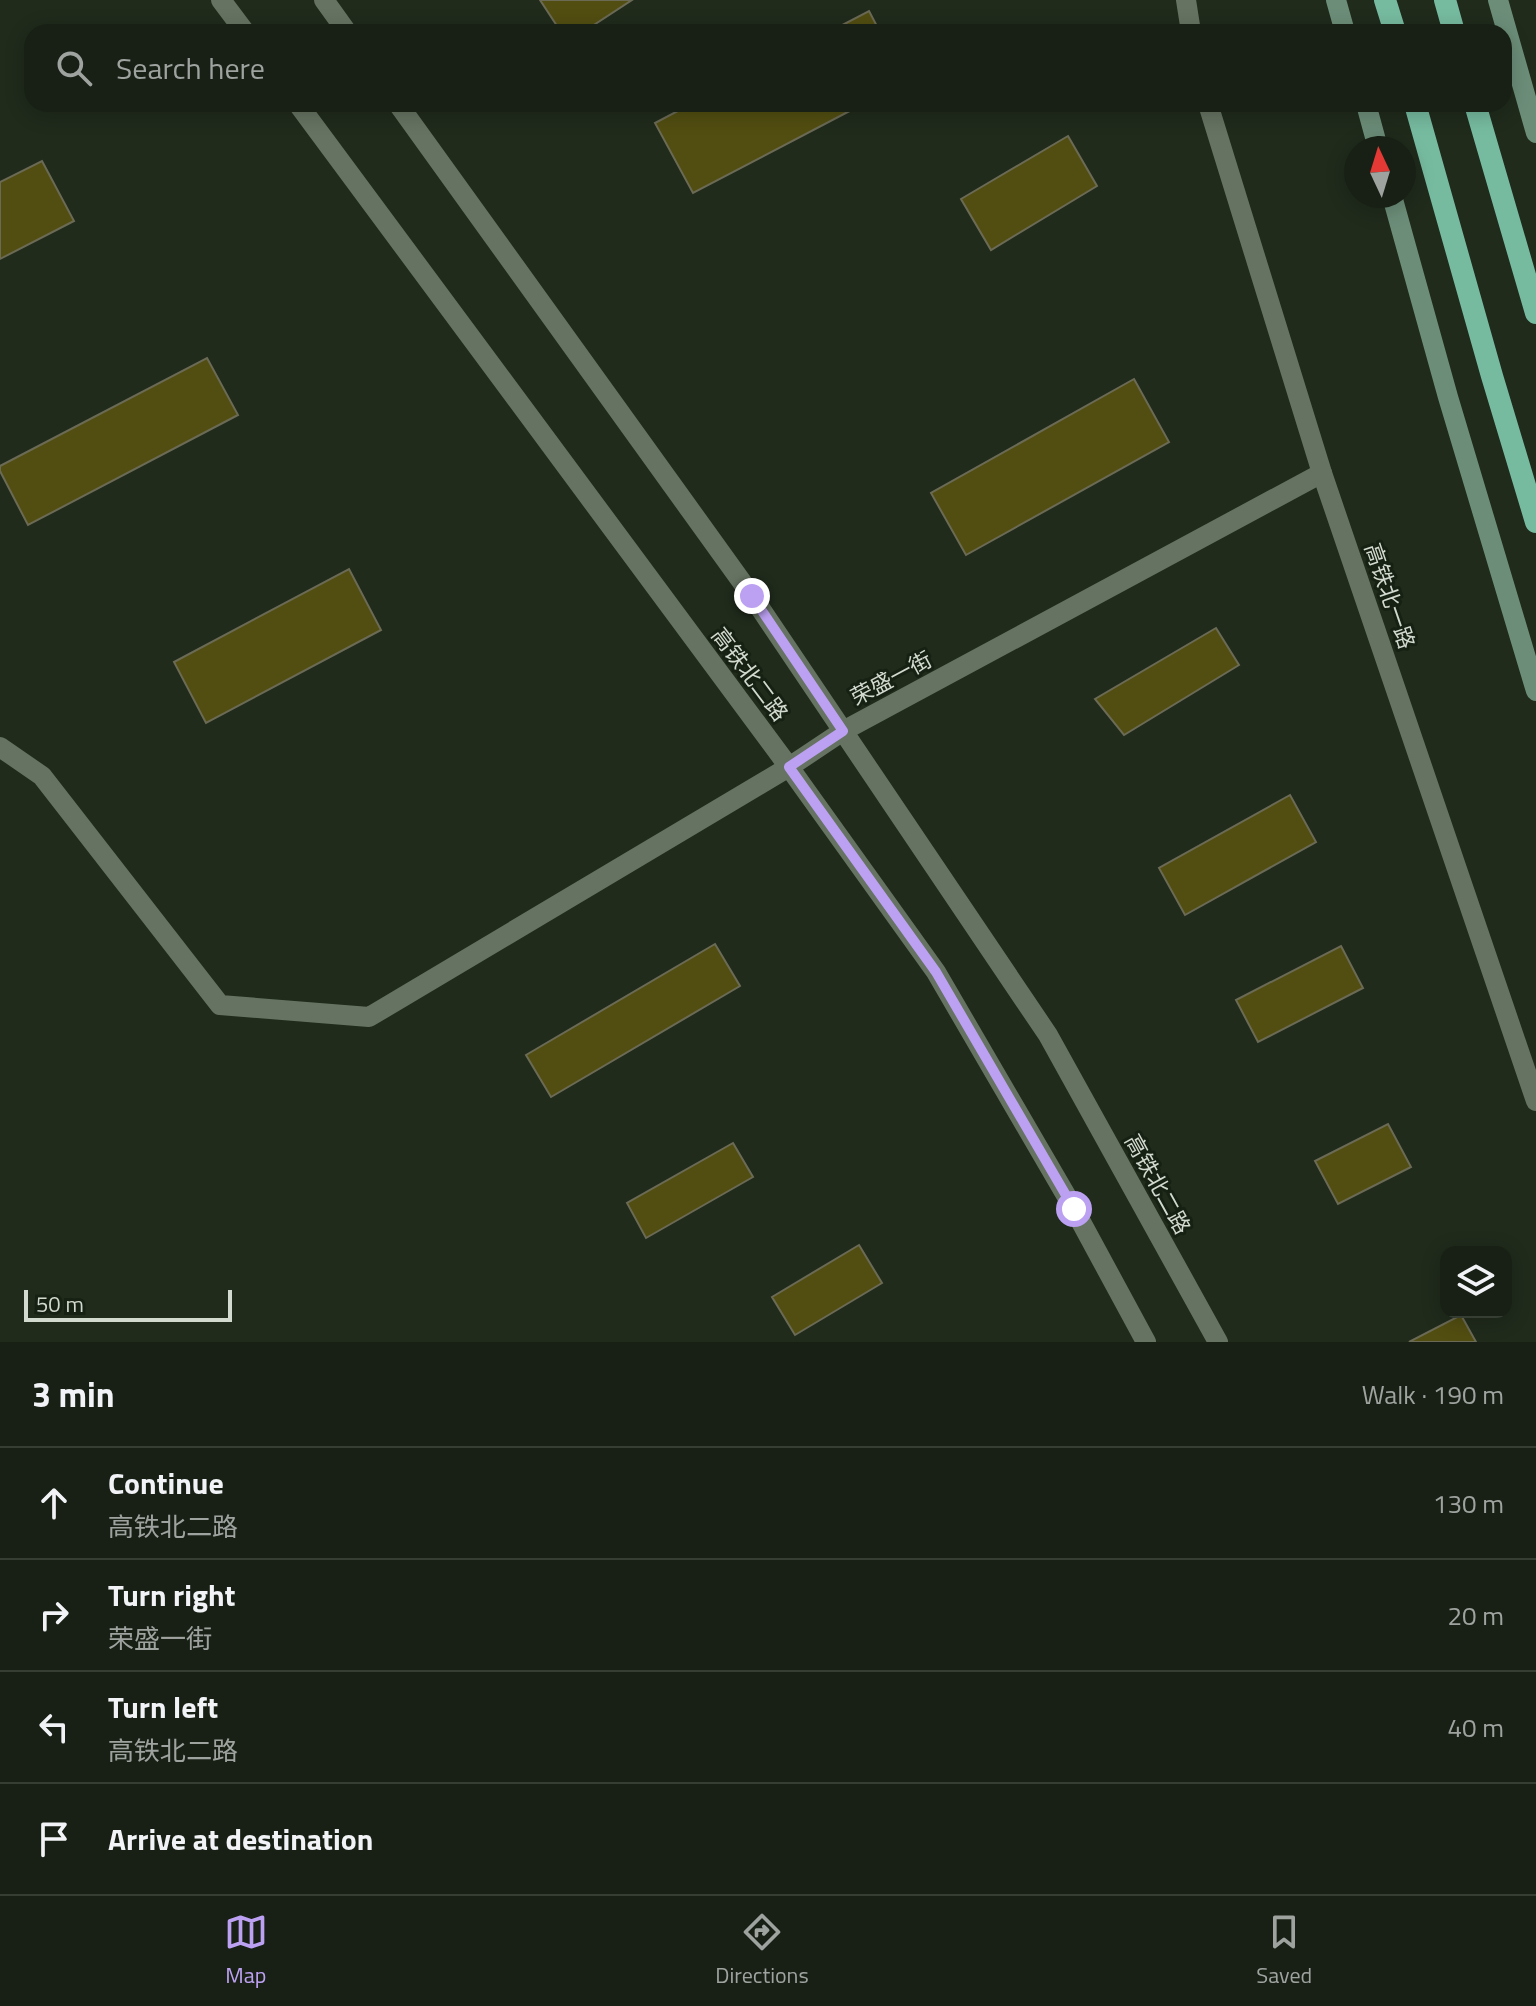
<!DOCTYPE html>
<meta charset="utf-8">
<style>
body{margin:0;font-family:"Titillium Web","Noto Sans SC",sans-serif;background:#21281e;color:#f1f3f6}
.controls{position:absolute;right:24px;bottom:24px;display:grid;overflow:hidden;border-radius:16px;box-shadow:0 4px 20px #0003}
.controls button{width:72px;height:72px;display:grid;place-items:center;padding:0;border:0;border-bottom:2px solid #363e34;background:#182015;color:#f1f3f6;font:40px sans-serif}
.compass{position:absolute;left:1344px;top:136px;width:72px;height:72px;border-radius:50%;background:#182015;box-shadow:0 4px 20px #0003;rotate:356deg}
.scale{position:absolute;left:24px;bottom:20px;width:208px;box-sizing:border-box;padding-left:8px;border:4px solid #d2d9cf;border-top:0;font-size:22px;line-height:28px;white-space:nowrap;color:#d2d9cf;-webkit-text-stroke:6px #172113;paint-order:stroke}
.stop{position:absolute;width:24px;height:24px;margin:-18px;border:6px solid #bca0f2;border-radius:50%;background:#fff}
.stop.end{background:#bca0f2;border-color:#fff;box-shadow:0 2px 8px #0008}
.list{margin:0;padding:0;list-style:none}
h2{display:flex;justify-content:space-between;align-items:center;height:104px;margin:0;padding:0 32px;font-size:34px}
h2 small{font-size:26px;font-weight:400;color:#9fa3a0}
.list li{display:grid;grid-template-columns:52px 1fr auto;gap:24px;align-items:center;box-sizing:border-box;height:112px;padding:0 32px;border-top:2px solid #363e34}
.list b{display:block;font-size:30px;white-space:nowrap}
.list p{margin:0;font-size:26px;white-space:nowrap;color:#9fa3a0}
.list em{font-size:26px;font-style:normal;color:#9fa3a0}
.icon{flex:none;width:44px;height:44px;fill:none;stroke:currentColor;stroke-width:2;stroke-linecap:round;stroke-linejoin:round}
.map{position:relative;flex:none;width:1536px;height:1342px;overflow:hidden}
.search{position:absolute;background:#182015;box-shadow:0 4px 20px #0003;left:24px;right:24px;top:24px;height:88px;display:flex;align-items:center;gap:20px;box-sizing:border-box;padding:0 28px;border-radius:24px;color:#9fa3a0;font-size:30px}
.sheet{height:552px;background:#182015}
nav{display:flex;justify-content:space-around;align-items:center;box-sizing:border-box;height:112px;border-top:2px solid #363e34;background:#182015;font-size:22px;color:#9fa3a0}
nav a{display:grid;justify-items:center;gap:4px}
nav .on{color:#bca0f2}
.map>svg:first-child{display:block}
</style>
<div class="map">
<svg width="1536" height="1342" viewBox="0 0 1536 1342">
<rect width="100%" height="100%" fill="#202b1c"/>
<path fill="#524e11" stroke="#6b6a55" stroke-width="2" d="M540 0H632L583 32H561Z
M869 11 880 32H829Z
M691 104H863L693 193 655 123Z
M1068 136 1097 186 991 250 961 199Z
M42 161 74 221 0 259V182Z
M207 358 238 415 28 525 0 471V466Z
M1134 379 1169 442 966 555 931 493Z
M349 569 381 630 206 723 174 662Z
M1216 628 1239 665 1124 735 1095 699Z
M1290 795 1316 842 1185 915 1159 868Z
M715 944 740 986 551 1097 526 1055Z
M1341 946 1363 988 1258 1042 1236 1000Z
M1388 1124 1411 1167 1338 1204 1315 1161Z
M733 1143 753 1177 646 1238 627 1203Z
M859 1245 882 1283 795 1335 772 1297Z
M1461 1315 1476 1342H1409Z"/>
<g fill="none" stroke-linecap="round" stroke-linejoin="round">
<path stroke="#667362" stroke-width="20" d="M0 747 42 776 220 1005 369 1017 789 767 843 731 1322 473"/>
<path stroke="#667362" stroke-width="20" d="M221 0 245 32
M324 0 347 32
M1186 0 1191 32
M298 104 789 767 936 972 1074 1209 1146 1342
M398 104 752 596 1048 1035 1218 1342
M1208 104 1322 473 1536 1101"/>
<path stroke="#6c8e79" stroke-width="20" d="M1336 0 1345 32
M1498 0 1536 133
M1366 104 1378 148
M1392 196 1448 397 1536 691"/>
<path stroke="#76bba0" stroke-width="22" d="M1385 0 1395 32
M1445 0 1454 32
M1415 104 1492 376 1536 522
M1475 104 1536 313"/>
</g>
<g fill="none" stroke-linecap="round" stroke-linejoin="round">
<path stroke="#bca0f2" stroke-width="10" d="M752 596 843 731 789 767 936 972 1074 1209"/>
</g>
<g text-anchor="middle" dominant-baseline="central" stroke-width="6" stroke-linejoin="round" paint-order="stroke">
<g font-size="22" fill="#d2d9cf" stroke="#172113">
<text transform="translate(1390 596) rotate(71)">高铁北一路</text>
<text transform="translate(750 674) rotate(53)">高铁北二路</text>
<text transform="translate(891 678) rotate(-28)">荣盛一街</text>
<text transform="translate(1158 1184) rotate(61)">高铁北二路</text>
</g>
</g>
</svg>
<div class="controls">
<button><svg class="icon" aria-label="layers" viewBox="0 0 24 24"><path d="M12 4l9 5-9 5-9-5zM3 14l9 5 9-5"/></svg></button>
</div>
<svg class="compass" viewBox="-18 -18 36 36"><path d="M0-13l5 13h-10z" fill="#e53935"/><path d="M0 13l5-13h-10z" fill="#9fa3a0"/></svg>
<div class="scale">50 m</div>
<div class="stop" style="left:1074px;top:1209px"></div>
<div class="stop end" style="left:752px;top:596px"></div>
<div class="search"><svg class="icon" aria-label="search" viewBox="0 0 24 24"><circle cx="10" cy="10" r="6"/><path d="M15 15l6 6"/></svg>Search here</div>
</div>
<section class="sheet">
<h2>3 min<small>Walk · 190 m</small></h2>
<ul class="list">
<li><svg class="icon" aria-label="ahead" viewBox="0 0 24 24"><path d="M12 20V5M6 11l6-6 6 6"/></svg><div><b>Continue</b><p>高铁北二路</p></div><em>130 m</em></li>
<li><svg class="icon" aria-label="right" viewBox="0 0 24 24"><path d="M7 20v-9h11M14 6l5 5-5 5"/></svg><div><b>Turn right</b><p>荣盛一街</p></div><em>20 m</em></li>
<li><svg class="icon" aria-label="left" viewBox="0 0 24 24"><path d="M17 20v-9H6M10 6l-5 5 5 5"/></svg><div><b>Turn left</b><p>高铁北二路</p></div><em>40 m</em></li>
<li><svg class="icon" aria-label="arrive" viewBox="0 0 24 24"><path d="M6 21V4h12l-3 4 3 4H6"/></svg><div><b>Arrive at destination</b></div></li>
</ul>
</section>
<nav>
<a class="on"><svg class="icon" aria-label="map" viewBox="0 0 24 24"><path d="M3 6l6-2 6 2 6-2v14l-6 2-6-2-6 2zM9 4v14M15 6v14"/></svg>Map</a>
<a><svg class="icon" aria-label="directions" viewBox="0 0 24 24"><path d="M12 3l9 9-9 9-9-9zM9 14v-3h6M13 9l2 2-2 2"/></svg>Directions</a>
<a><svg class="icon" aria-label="saved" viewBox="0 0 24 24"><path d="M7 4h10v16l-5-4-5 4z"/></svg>Saved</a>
</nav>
